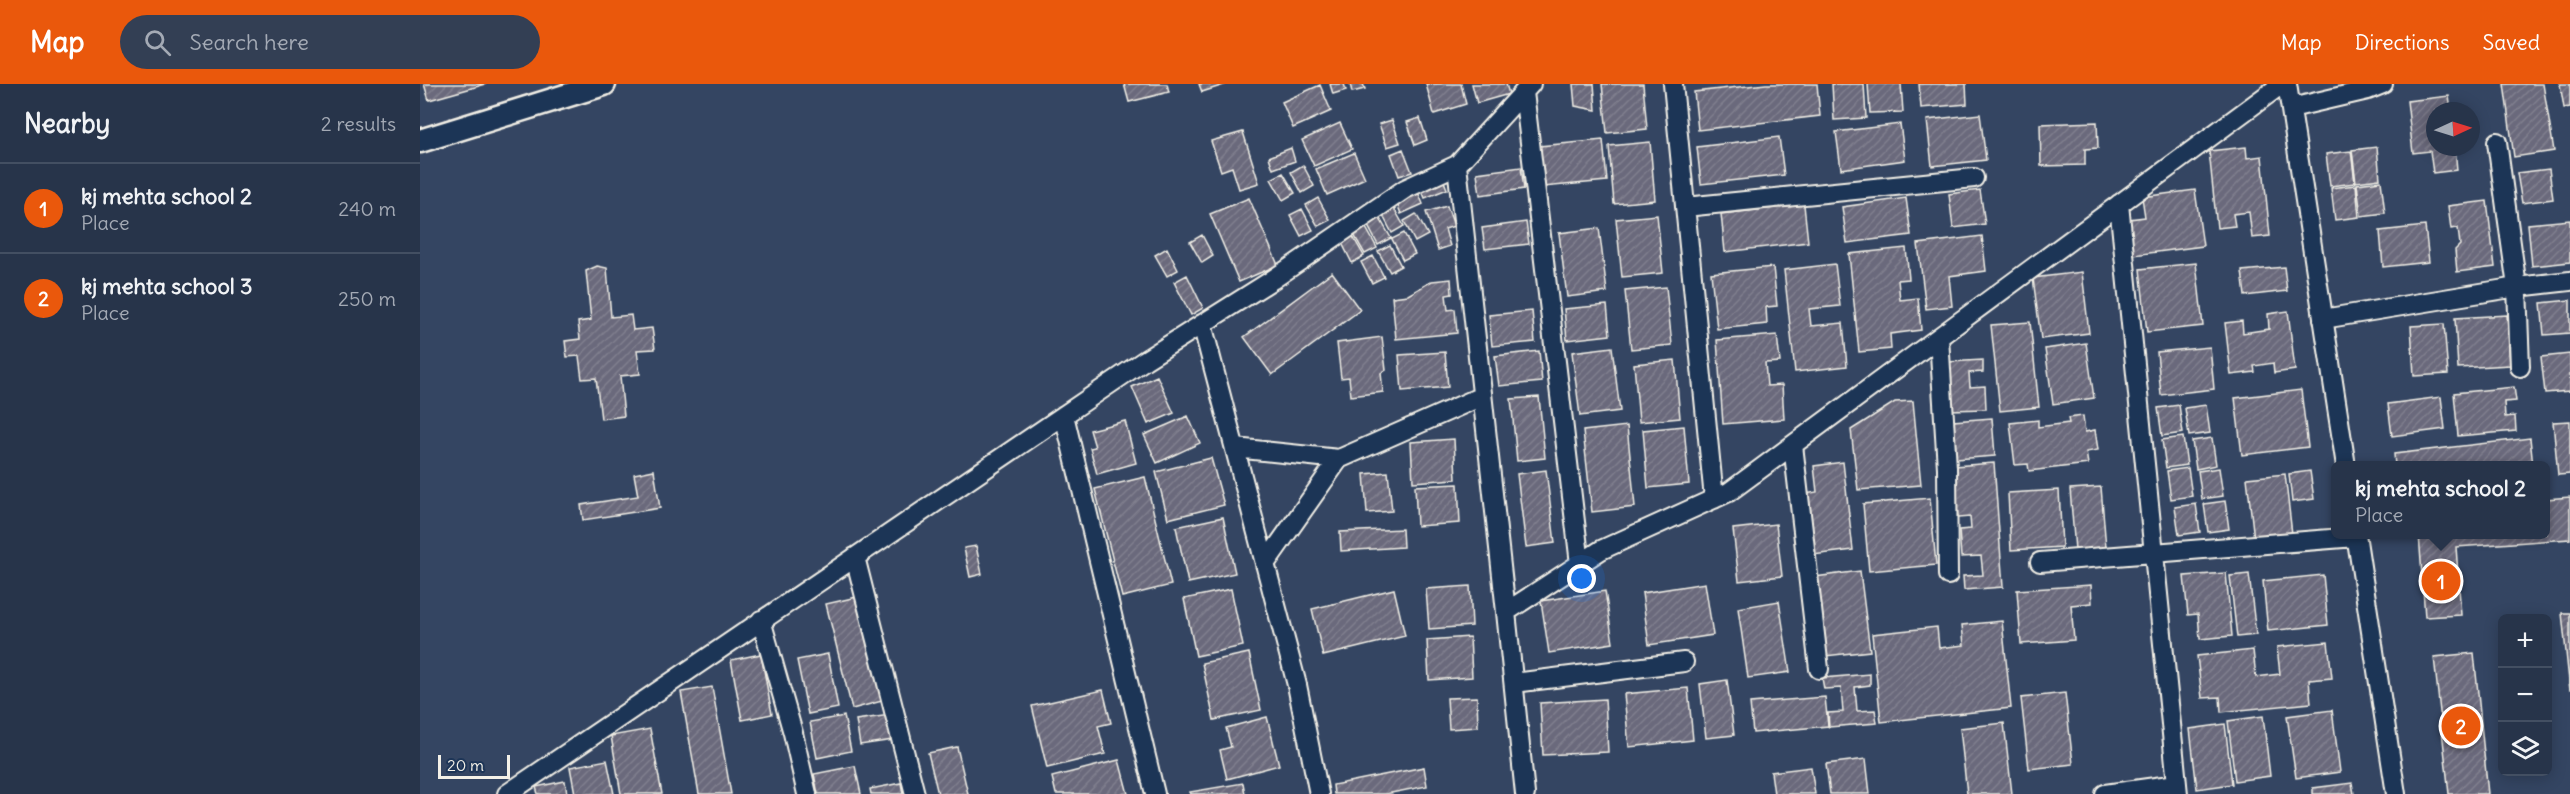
<!DOCTYPE html>
<meta charset="utf-8">
<style>
body{margin:0;font-family:Delius,sans-serif;background:#333f54;color:#f1f3f6}
.controls{position:absolute;right:18px;bottom:18px;display:grid;overflow:hidden;border-radius:9px;box-shadow:0 3px 15px #0003}
.controls button{width:54px;height:54px;display:grid;place-items:center;padding:0;border:0;border-bottom:2px solid #434f62;background:#27344a;color:#f1f3f6;font:30px sans-serif}
.compass{position:absolute;left:2006px;top:18px;width:54px;height:54px;border-radius:50%;background:#27344a;box-shadow:0 3px 15px #0003;rotate:86deg}
.scale{position:absolute;left:18px;bottom:15px;width:72px;box-sizing:border-box;padding-left:6px;border:3px solid #f4f1e8;border-top:0;font-size:16px;line-height:21px;white-space:nowrap;color:#f4f1e8;-webkit-text-stroke:4px #1d3557;paint-order:stroke}
.you{position:absolute;left:1162px;top:495px;width:21px;height:21px;margin:-15px;border:4px solid #fff;border-radius:50%;background:#1a73e8;box-shadow:0 0 0 9px #1a73e833}
.badge{display:grid;place-items:center;width:39px;height:39px;border-radius:50%;background:#ea580c;color:#fff;font-size:20px;font-weight:700}
.pin{position:absolute;translate:-50% -50%;border:3px solid #fff;box-shadow:0 2px 6px #0006}
.popup{position:absolute;left:1911px;top:377px;width:219px;height:78px;box-sizing:border-box;display:grid;place-content:center;border-radius:9px;background:#27344a;filter:drop-shadow(0 2px 4px #0005);font-size:20px;white-space:nowrap;color:#a4aab5}
.popup b{font-size:22px;color:#f1f3f6}
.popup::after{content:'';position:absolute;left:50%;top:100%;margin-left:-12px;border:12px solid transparent;border-top-color:#27344a}
.list{margin:0;padding:0;list-style:none}
h2{display:flex;justify-content:space-between;align-items:center;height:78px;margin:0;padding:0 24px;font-size:26px}
h2 small{font-size:20px;font-weight:400;color:#a4aab5}
.list li{display:grid;grid-template-columns:39px 1fr auto;gap:18px;align-items:center;box-sizing:border-box;height:90px;padding:0 24px;border-top:2px solid #434f62}
.list b{display:block;font-size:22px;white-space:nowrap}
.list p{margin:0;font-size:20px;white-space:nowrap;color:#a4aab5}
.list em{font-size:20px;font-style:normal;color:#a4aab5}
.icon{flex:none;width:33px;height:33px;fill:none;stroke:currentColor;stroke-width:2;stroke-linecap:round;stroke-linejoin:round}
.map{position:relative;flex:none;width:2150px;height:710px;overflow:hidden}
header{display:flex;align-items:center;gap:36px;box-sizing:border-box;height:84px;padding:0 30px;background:#ea580c;color:#fff}
header strong{font-size:28px}
nav{display:flex;gap:33px;margin-inline-start:auto;font-size:21px}
.search{width:420px;height:54px;background:#333f54;display:flex;align-items:center;gap:15px;box-sizing:border-box;padding:0 21px;border-radius:33px;color:#a4aab5;font-size:22px}
main{display:flex}
aside{flex:1;background:#27344a}
.map>svg:first-child{display:block}
</style>
<header>
<strong>Map</strong>
<div class="search"><svg class="icon" aria-label="search" viewBox="0 0 24 24"><circle cx="10" cy="10" r="6"/><path d="M15 15l6 6"/></svg>Search here</div>
<nav><a>Map</a><a>Directions</a><a>Saved</a></nav>
</header>
<main>
<aside>
<h2>Nearby<small>2 results</small></h2>
<ul class="list">
<li><span class="badge">1</span><div><b>kj mehta school 2</b><p>Place</p></div><em>240 m</em></li>
<li><span class="badge">2</span><div><b>kj mehta school 3</b><p>Place</p></div><em>250 m</em></li>
</ul>
</aside>
<div class="map">
<svg width="2150" height="710" viewBox="0 0 2150 710">
<defs>
<pattern id="building-hatch" width="6" height="6" patternUnits="userSpaceOnUse" patternTransform="scale(1.5)"><rect width="6" height="6" fill="#6a697b"/><path d="M-1 1l2-2M0 6l6-6M5 7l2-2" fill="none" stroke="#807f8e"/></pattern>
</defs>
<rect width="100%" height="100%" fill="#344562"/>
<filter id="ink" filterUnits="userSpaceOnUse"><feTurbulence type="fractalNoise" baseFrequency=".0167" numOctaves="2"/><feDisplacementMap in="SourceGraphic" scale="12" xChannelSelector="R" yChannelSelector="G"/><feConvolveMatrix kernelMatrix="1 2 1 2 8 2 1 2 1" color-interpolation-filters="sRGB"/></filter>
<g filter="url(#ink)">
<path fill="url(#building-hatch)" stroke="#f4f1e8" stroke-width="1.5" d="M4 0H66L9 16Z
M704 0H747L749 8 709 18Z
M779 0H807L782 8Z
M910 0H924L926 6 913 10Z
M930 0H943L945 5 932 8Z
M1006 0H1041L1046 20 1014 30Z
M1052 0H1086L1089 10 1057 19Z
M1153 0H1174L1176 26 1155 22Z
M1182 0H1223L1227 45 1187 49Z
M1346 0H1397L1400 32 1278 46 1274 8Z
M1412 0H1444L1446 34 1414 36Z
M1448 0H1481L1483 28 1450 29Z
M1499 0H1546L1547 20 1501 24Z
M2084 0H2123L2134 67 2094 73Z
M2140 0H2150V23L2144 24Z
M900 1 911 27 873 44 862 18Z
M2029 12 2031 27H2015V63H2035L2037 86 2013 89 2010 67 1993 69 1987 17Z
M1560 30 1566 76 1512 82 1507 36Z
M1000 34 1007 56 995 61 987 38Z
M972 36 980 59 967 63 959 40Z
M1677 38 1678 64 1665 65V81L1621 82 1620 40Z
M920 39 932 65 894 82 882 56Z
M1480 40 1485 76 1421 85 1416 48Z
M823 48 839 99 819 105 812 83 801 87 791 57Z
M1359 53 1364 91 1281 100 1277 63Z
M1183 56 1187 97 1123 103 1119 62Z
M1230 58 1235 116 1194 120 1189 62Z
M1826 63 1827 74 1842 72 1850 152 1832 154 1829 128 1813 130 1815 142 1797 144 1789 67Z
M1957 63 1960 95 1936 98 1932 66Z
M871 64 875 77 853 85 849 73Z
M983 65 992 88 979 92 971 70Z
M1931 67 1935 99 1910 102 1906 70Z
M934 69 945 94 907 111 896 85Z
M883 81 894 102 882 109 871 88Z
M1101 83 1104 105 1060 111 1057 89Z
M2129 85 2133 115 2102 119 2097 89Z
M863 89 875 109 863 116 851 95Z
M1022 92 1027 105 1005 114 1000 102Z
M1961 97 1965 129 1941 132 1937 100Z
M1936 101 1939 133 1915 136 1911 104Z
M1560 106 1565 140 1533 144 1529 110Z
M1775 106 1783 162 1714 171 1709 135 1725 133 1722 113Z
M998 108 1003 120 981 130 976 117Z
M829 114 858 181 819 198 790 130Z
M898 114 910 136 898 142 886 121Z
M1486 114 1491 151 1427 159 1422 123Z
M2067 117 2075 183 2037 188 2035 166 2040 161 2038 144 2031 145 2028 122Z
M972 121 984 142 972 149 961 128Z
M1384 121 1388 158 1305 168 1301 130Z
M1027 122 1034 142 1025 145 1030 162 1018 166 1006 128Z
M882 125 893 146 881 152 870 131Z
M996 130 1008 151 995 158 984 137Z
M1237 131 1243 189 1202 193 1196 135Z
M959 133 971 154 958 161 947 140Z
M2150 136V178L2112 182 2108 140Z
M1106 138 1109 160 1065 165 1062 144Z
M945 142 957 164 945 170 933 149Z
M2005 142 2009 178 1963 183 1960 147Z
M1179 144 1187 208 1147 213 1139 149Z
M984 149 995 170 983 176 972 155Z
M782 151 793 172 782 179 770 158Z
M932 151 944 172 932 179 921 157Z
M1562 152 1566 187 1529 192 1532 222 1506 225 1498 160Z
M970 161 981 182 970 188 958 167Z
M747 164 758 186 747 192 735 171Z
M1486 164 1489 195 1478 196 1480 216 1498 214 1501 246 1470 250 1471 265 1439 268 1429 170Z
M953 172 964 193 952 199 941 178Z
M1776 179 1783 242 1727 248 1720 185Z
M1415 180 1420 222 1389 225 1391 242 1423 239 1427 282 1375 288 1364 186Z
M177 182 187 184 191 233 211 231 213 246 232 244 235 265 217 266 220 290 200 292 204 332 181 335 176 294 162 295 159 272 147 273 145 257 160 255 158 238 171 236 166 187Z
M1353 183 1357 222 1346 223 1347 240 1297 245 1291 189Z
M1864 183 1867 207 1825 212 1822 187Z
M912 188 940 226 852 291 824 253Z
M1662 188 1669 249 1621 255 1613 194Z
M767 191 783 224 771 231 754 198Z
M1031 195 1032 210 1026 211 1028 226 1035 225 1037 249 976 255 972 213 988 211 1012 197Z
M1246 203 1252 261 1211 265 1205 207Z
M2150 216V249L2124 251 2121 219Z
M1187 221 1190 251 1147 256 1144 225Z
M1112 227 1115 258 1072 262 1069 231Z
M1868 227 1875 286 1854 289 1853 279 1834 282 1835 288 1811 291 1805 239 1822 237 1823 249 1849 245 1848 230Z
M2087 231 2090 281 2038 284 2035 234Z
M1610 238 1619 323 1580 327 1571 241Z
M2024 240 2028 290 1994 292 1991 242Z
M1357 251 1360 278 1345 279 1347 302 1362 301 1364 335 1303 340 1297 256Z
M962 253 966 286 961 289 963 308 931 312 929 293 921 294 917 259Z
M1666 259 1674 314 1633 320 1625 265Z
M1192 263 1200 327 1160 332 1152 268Z
M1790 263 1794 305 1741 311 1737 268Z
M1119 267 1122 298 1079 302 1075 272Z
M1025 268 1028 303 982 307 979 271Z
M2150 270V307L2125 309 2121 273Z
M1255 276 1260 334 1219 338 1214 280Z
M1563 276V288L1549 289 1550 303 1565 302 1566 325 1530 326 1528 278Z
M737 292 754 329 728 340 712 303Z
M2094 303 2096 317 2084 318 2085 333 2095 332 2096 347 2038 352 2034 309Z
M1881 306 1888 363 1822 371 1815 314Z
M1119 313 1125 374 1097 377 1091 315Z
M2021 313 2025 345 1972 352 1968 320Z
M1493 317 1501 401 1438 406 1431 346 1475 318Z
M1759 321 1763 349 1742 352 1738 324Z
M1786 321 1790 349 1769 352 1765 324Z
M768 332 780 359 737 379 724 351Z
M1663 332 1665 348 1675 346 1678 366 1666 368 1668 380 1609 387 1608 380 1595 381 1590 339 1618 336V343L1649 339 1648 334Z
M1572 334 1575 372 1536 375 1533 337Z
M705 337 716 379 677 390 670 364 675 363 670 346Z
M2150 337V390L2138 391 2133 338Z
M1207 342 1215 423 1172 428 1163 347Z
M1264 342 1269 400 1228 404 1223 346Z
M1763 353 1767 381 1746 384 1742 356Z
M1792 354 1796 381 1776 385 1772 357Z
M2110 354 2113 382H1975L1974 370Z
M1034 355 1036 395 993 398 991 358Z
M791 374 804 421 748 435 736 388Z
M1423 378 1433 466 1393 471 1385 410 1397 408 1394 382Z
M1574 379 1583 503 1544 506 1543 492 1563 491 1561 472 1541 473 1539 446 1551 445 1550 433 1538 434 1534 382Z
M1768 384 1772 412 1751 415 1747 387Z
M1799 384 1803 412 1782 415 1778 387Z
M234 386 240 424 163 436 161 421 218 412 214 390Z
M1126 386 1135 459 1106 463 1097 390Z
M1890 387 1894 415 1872 418 1869 390Z
M968 388 972 427 947 429 944 390Z
M1865 390 1872 450 1834 455 1827 394Z
M725 393 751 501 702 513 675 405Z
M1038 400 1040 439 997 442 995 402Z
M1681 403 1686 464 1655 466 1650 405Z
M1639 406 1642 463 1591 466 1588 409Z
M2150 413V455L2036 463 2041 531 2005 533 1999 450H2126V415Z
M1510 414 1516 481 1449 487 1443 420Z
M1805 417 1809 445 1788 448 1784 420Z
M1776 420 1780 448 1759 451 1755 423Z
M803 433 815 489 768 499 756 443Z
M1356 440 1362 492 1319 497 1313 445Z
M982 445 983 463 921 467 920 448Z
M556 462 562 490 550 493 544 464Z
M1440 487 1450 567 1405 572 1395 493Z
M1806 489 1812 552 1780 555 1778 530 1768 531 1764 492Z
M1829 490 1836 551 1817 553 1810 492Z
M1903 491 1908 541 1848 547 1843 497Z
M1285 499 1293 551 1229 561 1222 509Z
M1671 501 1672 519 1651 521 1654 556 1601 560 1597 506Z
M1050 502 1052 542 1009 545 1006 505Z
M811 505 823 562 776 572 764 515Z
M974 505 985 552 903 572 892 525Z
M1185 507 1193 559 1129 569 1121 517Z
M437 513 462 617 432 625 406 520Z
M1359 517 1370 588 1328 594 1318 524Z
M2142 529H2150V607Z
M1582 537 1591 624 1461 638 1452 550 1517 543 1519 564 1544 561 1542 541Z
M1050 553 1052 593 1009 596 1007 556Z
M1908 558 1912 594 1889 596 1891 619 1801 628 1800 613 1782 614 1777 572 1833 566 1836 593 1860 590 1857 563Z
M829 569 841 626 794 636 782 579Z
M2054 569 2068 710H2029L2014 573Z
M341 570 352 630 322 636 311 576Z
M408 570 418 624 388 630 377 576Z
M1450 590V601L1435 603 1437 627 1455 626 1457 639 1409 643 1408 629 1423 628 1421 604 1404 605 1402 594Z
M1307 596 1314 651 1286 654 1280 600Z
M292 603 311 710H279L261 608Z
M1268 604 1273 656 1209 663 1204 610Z
M683 606 691 639 678 642 685 670 627 684 612 622Z
M1645 609 1653 680 1609 685 1601 614Z
M1057 613 1058 643 1029 645 1027 614Z
M1405 613 1408 642 1333 649 1330 619Z
M1185 615 1188 668 1123 671 1120 619Z
M1912 626 1920 688 1876 694 1867 632Z
M470 631 473 656 440 661 436 636Z
M424 632 431 667 397 674 390 638Z
M1843 632 1850 692 1815 697 1808 637Z
M847 633 859 681 807 695 800 666 811 663 806 644Z
M1584 639 1592 710H1547L1540 644Z
M1805 640 1812 700 1777 705 1770 645Z
M230 645 242 710H201L191 652Z
M537 663 548 710H518L508 669Z
M1446 675 1450 710H1410L1406 680Z
M187 676 194 710H155L150 683Z
M699 676 708 710H636L632 693Z
M435 682 441 710H398L394 690Z
M1004 683 1007 702 966 710H914L913 701Z
M1391 683 1395 710H1354L1351 688Z
M145 697 147 710H118L116 703Z
M481 699 483 710H451L450 705Z
M823 699 825 710H771L770 708Z
M1932 699 1934 710H1893V704Z"/>
<g fill="none" stroke-linecap="round" stroke-linejoin="round">
<g stroke="#f4f1e8" stroke-width="22">
<path id="minor" d="M1253 0 1294 415
M1867 0 1926 382
M1104 8 1160 480
M1871 24 1948 6 1963 0
M2077 58 2097 203 2100 283
M1037 81 1086 528
M1699 120 1758 710
M1265 123 1554 94
M1903 235 2097 203 2150 197
M782 240 877 601 899 710
M1519 253 1527 384 1528 491
M644 331 735 710
M1373 361 1399 585
M815 364 919 375
M1936 450 1976 710
M435 473 495 710
M1620 478 1936 453
M845 480 919 375 1062 312
M341 536 373 649 387 710
M1094 599 1264 578
M87 710 725 276 852 196 985 105 1037 81 1111 0
M1105 710 1086 528 1181 466 1309 408 1862 0
M1685 710 1757 700"/>
</g>
<g stroke="#f4f1e8" stroke-width="27">
<path id="tertiary" d="M0 57 184 0"/>
</g>
<use href="#minor" stroke="#1d3557" stroke-width="18"/>
<use href="#tertiary" stroke="#1d3557" stroke-width="22"/>
</g>
</g>
</svg>
<div class="controls">
<button>+</button>
<button>−</button>
<button><svg class="icon" aria-label="layers" viewBox="0 0 24 24"><path d="M12 4l9 5-9 5-9-5zM3 14l9 5 9-5"/></svg></button>
</div>
<svg class="compass" viewBox="-18 -18 36 36"><path d="M0-13l5 13h-10z" fill="#e53935"/><path d="M0 13l5-13h-10z" fill="#a4aab5"/></svg>
<div class="scale">20 m</div>
<div class="you"></div>
<div class="pin badge" style="left:2021px;top:497px">1</div>
<div class="popup"><b>kj mehta school 2</b>Place</div>
<div class="pin badge" style="left:2041px;top:642px">2</div>
</div>
</main>
